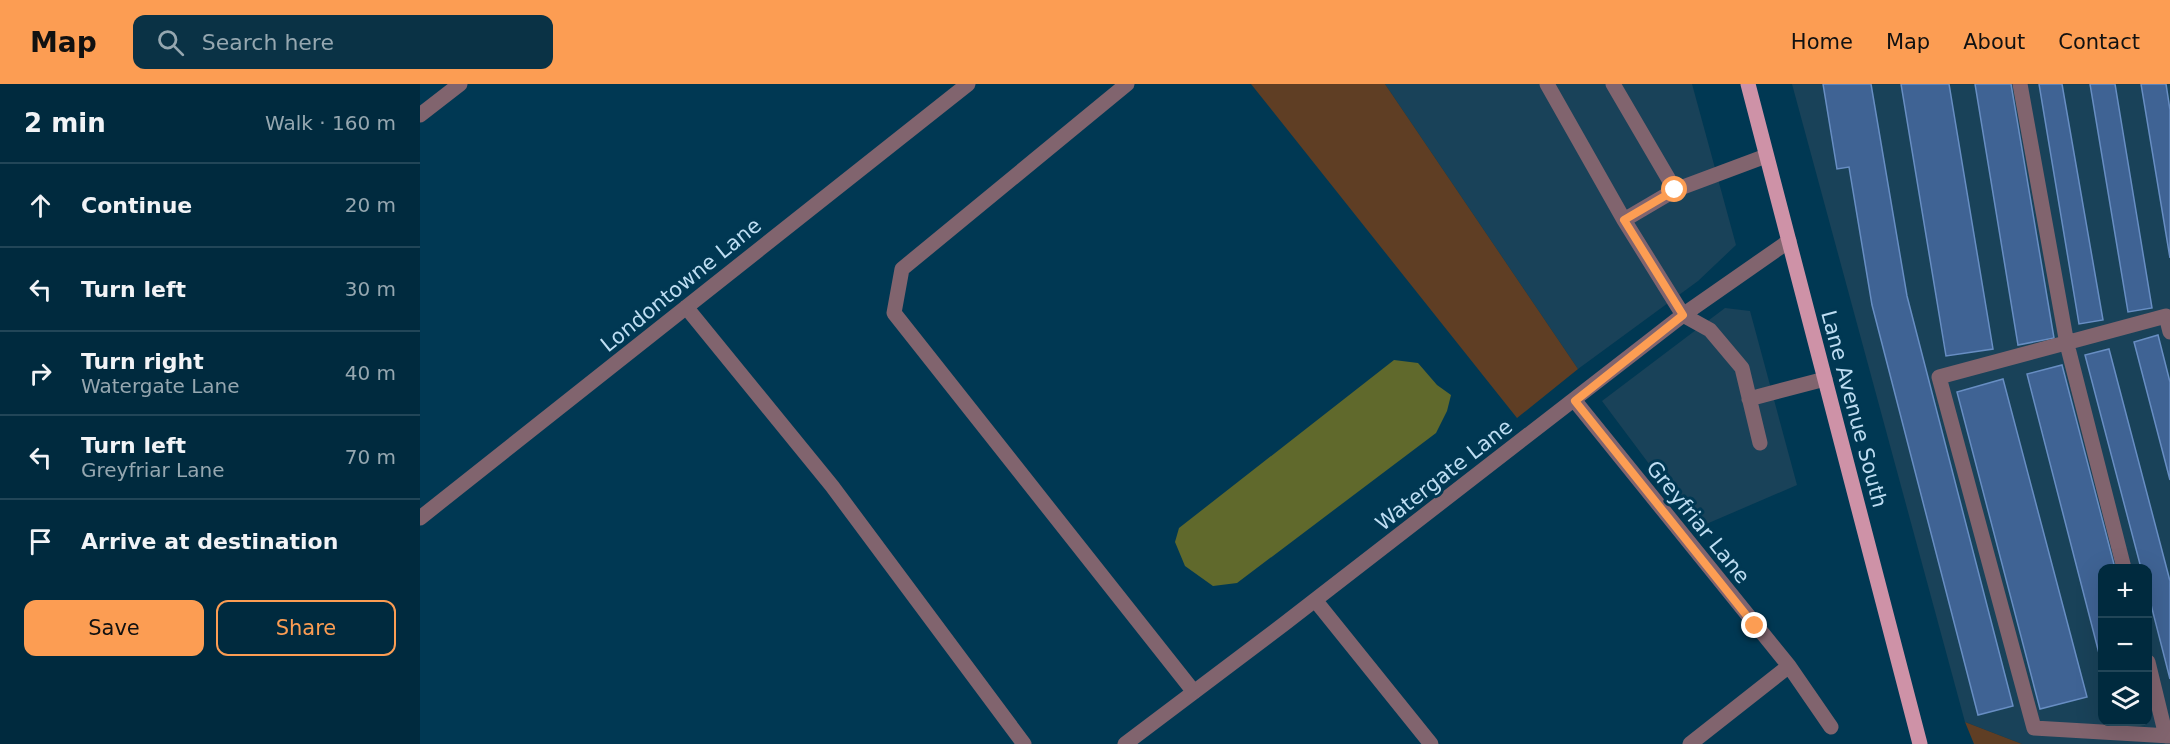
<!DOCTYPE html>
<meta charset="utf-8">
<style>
body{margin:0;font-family:"DejaVu Sans",sans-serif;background:#0a3245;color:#f1f3f6}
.controls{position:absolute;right:18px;bottom:18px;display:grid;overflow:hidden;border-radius:12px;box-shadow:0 6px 24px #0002}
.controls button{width:54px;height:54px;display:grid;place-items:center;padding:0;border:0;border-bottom:2px solid #224658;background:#002a3e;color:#f1f3f6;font:30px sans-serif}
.stop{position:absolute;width:18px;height:18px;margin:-14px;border:4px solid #fc9d53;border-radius:50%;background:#fff}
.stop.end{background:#fc9d53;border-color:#fff;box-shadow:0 2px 6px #0008}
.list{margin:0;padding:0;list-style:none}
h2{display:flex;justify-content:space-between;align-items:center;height:78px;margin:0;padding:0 24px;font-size:26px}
h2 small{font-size:20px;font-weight:400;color:#95a7b0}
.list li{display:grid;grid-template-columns:39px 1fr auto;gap:18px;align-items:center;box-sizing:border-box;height:84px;padding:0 24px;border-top:2px solid #224658}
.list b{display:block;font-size:22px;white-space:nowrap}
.list p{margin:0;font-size:20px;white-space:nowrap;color:#95a7b0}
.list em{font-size:20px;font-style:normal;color:#95a7b0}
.actions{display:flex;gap:12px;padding:18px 24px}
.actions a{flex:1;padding:14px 0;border:2px solid #fc9d53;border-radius:12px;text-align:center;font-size:21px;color:#fc9d53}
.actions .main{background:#fc9d53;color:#111}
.icon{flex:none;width:33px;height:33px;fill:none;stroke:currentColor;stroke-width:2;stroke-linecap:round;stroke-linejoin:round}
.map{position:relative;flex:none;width:1750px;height:660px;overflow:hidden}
header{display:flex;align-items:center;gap:36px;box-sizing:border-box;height:84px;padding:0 30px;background:#fc9d53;color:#111}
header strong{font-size:28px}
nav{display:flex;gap:33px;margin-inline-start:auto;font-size:21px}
.search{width:420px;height:54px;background:#0a3245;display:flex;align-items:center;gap:15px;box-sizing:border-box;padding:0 21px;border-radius:12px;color:#95a7b0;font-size:22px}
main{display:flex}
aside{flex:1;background:#002a3e}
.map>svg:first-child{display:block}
</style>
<header>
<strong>Map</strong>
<div class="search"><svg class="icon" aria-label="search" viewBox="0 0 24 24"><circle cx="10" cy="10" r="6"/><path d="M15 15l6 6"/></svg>Search here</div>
<nav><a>Home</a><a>Map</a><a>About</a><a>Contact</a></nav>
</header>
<main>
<aside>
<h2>2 min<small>Walk · 160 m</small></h2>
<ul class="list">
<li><svg class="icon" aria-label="ahead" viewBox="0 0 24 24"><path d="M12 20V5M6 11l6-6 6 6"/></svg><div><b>Continue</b></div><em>20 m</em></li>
<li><svg class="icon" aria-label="left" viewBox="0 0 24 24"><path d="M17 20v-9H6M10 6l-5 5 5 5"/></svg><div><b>Turn left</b></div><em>30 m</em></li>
<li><svg class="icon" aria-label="right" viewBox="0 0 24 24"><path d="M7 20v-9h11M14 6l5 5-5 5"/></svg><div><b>Turn right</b><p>Watergate Lane</p></div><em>40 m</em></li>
<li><svg class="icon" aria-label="left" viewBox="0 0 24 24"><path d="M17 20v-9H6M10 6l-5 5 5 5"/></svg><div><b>Turn left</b><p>Greyfriar Lane</p></div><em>70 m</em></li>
<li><svg class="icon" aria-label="arrive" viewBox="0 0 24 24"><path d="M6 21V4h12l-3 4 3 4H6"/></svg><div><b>Arrive at destination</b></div></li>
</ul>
<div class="actions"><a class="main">Save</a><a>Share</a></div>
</aside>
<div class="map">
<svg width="1750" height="660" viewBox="0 0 1750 660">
<rect width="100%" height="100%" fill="#003853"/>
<path fill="#194259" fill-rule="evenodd" d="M965 0H1272L1316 161 1278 197 1158 285Z
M1372 0H1750V660H1602L1545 638ZM1682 484H1728V638H1682Z
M1305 224 1330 227 1377 401 1277 444 1182 317Z"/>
<path fill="#5f3e24" d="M831 0H965L1158 285 1097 334Z
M1545 638 1602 660H1554Z"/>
<path fill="#60692c" d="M974 276 998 279 1017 301 1031 311 1027 327 1016 349 817 499 793 502 765 482 755 458 759 444Z"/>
<path fill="#3f6394" stroke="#688ec3" stroke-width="1.5" d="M1403 0H1451L1487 212 1593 622 1558 631 1452 221 1429 83 1417 85Z
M1481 0H1529L1573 265 1526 272Z
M1555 0H1591L1634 254 1598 261Z
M1619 0H1642L1683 236 1659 240Z
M1670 0H1695L1732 224 1708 228Z
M1721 0H1746L1750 26V174Z
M1738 251 1750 298V396L1714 258Z
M1689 265 1750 497V595L1728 509V484H1721L1665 271Z
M1642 281 1695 484H1682V581L1607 290Z
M1583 295 1667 613 1620 625 1537 308Z"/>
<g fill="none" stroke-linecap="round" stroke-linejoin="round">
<path stroke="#81646e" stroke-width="15" d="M707 0 482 185 474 229 774 608
M1127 0 1204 136 1263 231 1290 246 1322 284 1340 359
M1193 0 1255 106
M1600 0 1647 260 1704 484
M0 31 40 0
M1204 136 1255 106 1346 72
M266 223 412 402 604 660
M1750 248 1746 232 1519 293 1614 644 1750 652
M1329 315 1405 295
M1155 317 1369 582 1411 643
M0 434 548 0
M895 516 1011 660
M1728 578 1746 652
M705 660 864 540 1263 231 1369 157
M1270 660 1369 582"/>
<path stroke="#ce92a7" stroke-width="15" d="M1328 0 1500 660"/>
</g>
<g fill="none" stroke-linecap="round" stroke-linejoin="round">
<path stroke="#fc9d53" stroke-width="8" d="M1255 106 1204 136 1263 231 1155 317 1335 542"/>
</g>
<g text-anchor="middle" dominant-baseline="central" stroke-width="6" stroke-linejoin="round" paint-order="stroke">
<g font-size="21" fill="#bdddf2" stroke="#003853">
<text transform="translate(261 201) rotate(-39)">Londontowne Lane</text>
<text transform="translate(1434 325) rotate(75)">Lane Avenue South</text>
<text transform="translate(1024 391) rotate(-38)">Watergate Lane</text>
<text transform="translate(1278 438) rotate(51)">Greyfriar Lane</text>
</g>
</g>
</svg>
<div class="controls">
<button>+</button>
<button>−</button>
<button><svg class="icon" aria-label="layers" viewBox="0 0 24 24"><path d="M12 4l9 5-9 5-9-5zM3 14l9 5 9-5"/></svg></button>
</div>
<div class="stop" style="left:1255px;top:106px"></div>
<div class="stop end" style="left:1335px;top:542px"></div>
</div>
</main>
